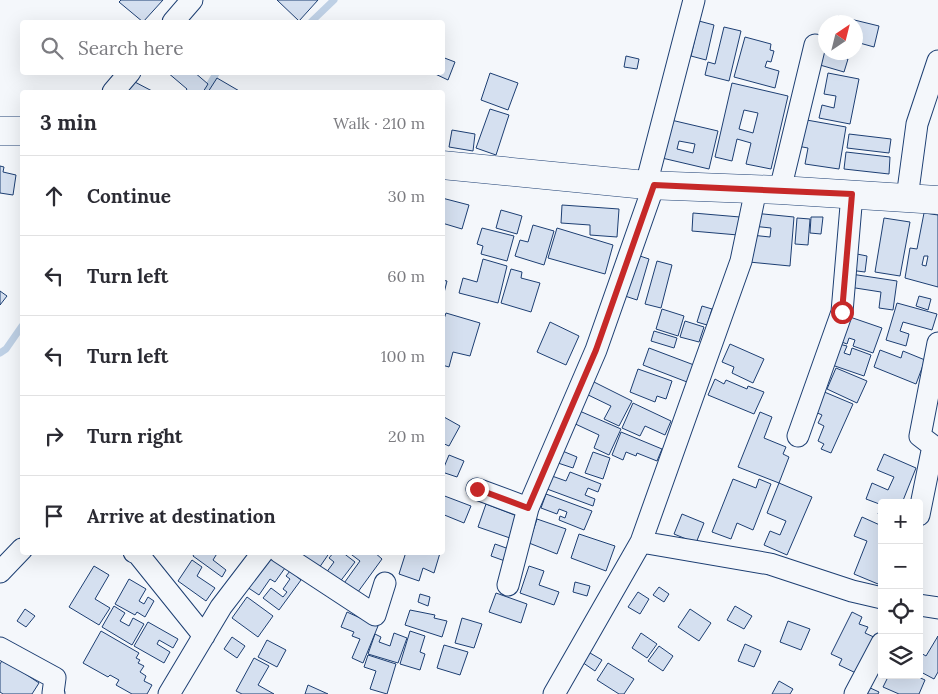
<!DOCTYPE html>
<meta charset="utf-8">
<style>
body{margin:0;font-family:Lora,serif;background:#f7f7f7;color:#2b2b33}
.controls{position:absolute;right:15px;bottom:15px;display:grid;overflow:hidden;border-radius:5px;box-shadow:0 5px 20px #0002}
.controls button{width:45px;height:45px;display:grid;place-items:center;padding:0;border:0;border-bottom:1px solid #e1e1e2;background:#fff;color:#2b2b33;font:25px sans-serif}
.compass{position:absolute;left:818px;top:15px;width:45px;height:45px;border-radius:50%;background:#fff;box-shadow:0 5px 20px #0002;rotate:35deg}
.stop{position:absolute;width:15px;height:15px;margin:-11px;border:4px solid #c62828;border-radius:50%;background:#fff}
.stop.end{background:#c62828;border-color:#fff;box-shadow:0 1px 5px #0008}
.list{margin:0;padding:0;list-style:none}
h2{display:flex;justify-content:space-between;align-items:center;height:65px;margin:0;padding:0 20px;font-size:21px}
h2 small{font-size:16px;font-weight:400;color:#7c7c81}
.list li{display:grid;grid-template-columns:32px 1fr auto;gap:15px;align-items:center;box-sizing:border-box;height:80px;padding:0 20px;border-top:1px solid #e1e1e2}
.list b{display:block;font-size:19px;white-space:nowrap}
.list em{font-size:16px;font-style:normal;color:#7c7c81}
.icon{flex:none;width:28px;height:28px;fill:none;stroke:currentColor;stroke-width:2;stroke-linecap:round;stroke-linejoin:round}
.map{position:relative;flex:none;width:938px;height:694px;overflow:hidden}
.search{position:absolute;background:#fff;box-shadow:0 5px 20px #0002;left:20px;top:20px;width:425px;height:55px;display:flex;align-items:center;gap:12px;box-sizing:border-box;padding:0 18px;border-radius:5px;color:#7c7c81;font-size:19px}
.panel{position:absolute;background:#fff;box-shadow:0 5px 20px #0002;left:20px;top:90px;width:425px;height:465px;border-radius:5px}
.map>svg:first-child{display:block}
</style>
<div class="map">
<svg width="938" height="694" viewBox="0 0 938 694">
<rect width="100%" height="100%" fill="#f4f7fb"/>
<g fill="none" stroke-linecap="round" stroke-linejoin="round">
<path stroke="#bed0e5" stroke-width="7" d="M311 22 334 0
M205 92 217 72
M0 353 6 349 22 326"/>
</g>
<path fill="#d5e0f0" stroke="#1d3f73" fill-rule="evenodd" d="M121 0H163L143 22 119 2Z
M277 0H318L299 21Z
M838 16 879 26 874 47 856 42V22H836Z
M699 21 714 25 706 60 691 56Z
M724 27 741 31 729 81 705 75 708 62 715 64Z
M745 37 771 44 770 50 774 51 771 62 767 61 765 67 779 71 775 88 734 77Z
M825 48 826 52H841L840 57 848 59 844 72 820 65Z
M626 56 639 59 637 69 624 67Z
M442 57 455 62 448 80 431 72H442Z
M167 72H194L208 84 203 92H185L187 89Z
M490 73 518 83 508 110 481 100Z
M828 73 859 79 850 124 819 118 822 105 834 108 836 96 824 94Z
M217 78 241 92H208Z
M131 80 154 92H124Z
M732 83 788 96 771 169 746 164 751 143 737 139 732 161 715 157ZM744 110 758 113 753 133 739 129Z
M490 109 509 115 496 155 476 148Z
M801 119 846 127 839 169 805 164 808 148 797 146Z
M671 120 718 131 709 169 662 158ZM679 141 695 144 693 153 677 149Z
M452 130 475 134 473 151 449 147Z
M849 134 891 139 889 153 847 148Z
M846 152 890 157 889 174 844 169Z
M0 166 4 167 3 172 16 175 13 195 0 193Z
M442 198 469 205 462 229 442 223Z
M562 205 619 209 617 237 590 235V225L561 223Z
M501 210 522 216 517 234 496 228Z
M693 213 740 217 738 235 692 231Z
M753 213 794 217 790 266 749 262 751 235 770 237 771 228 752 226Z
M924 213 938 215V287L905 278 910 248 917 249ZM924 256H928L926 266 922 265Z
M811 217H823L821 234 810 233Z
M797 218 810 219 808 245 795 244Z
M884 218 910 222 900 276 875 272Z
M533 225 554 231 544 265 515 256 520 240 528 242Z
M482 228 514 236 507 261 481 254 483 246 477 244Z
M557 228 613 245 605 274 548 258Z
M852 253 867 256 865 272 849 270Z
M634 254 649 259 637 300 622 295Z
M483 259 507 266 498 303 459 293 463 278 477 282Z
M657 261 672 265 661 308 645 304Z
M511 269 522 272 521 278 540 283 531 312 501 303Z
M851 274 897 281 893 310 879 308 881 292 849 287Z
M442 280 447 281 442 301Z
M0 291 7 296 0 305Z
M919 296 931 299 928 310 916 306Z
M897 303 937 314 932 330 903 322 900 331 909 334 906 346 886 340Z
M702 306 712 309 707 325 697 322Z
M662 309 684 316 678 336 656 329Z
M446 313 480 323 470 356 453 352 449 367 442 365V325Z
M847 316 882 328 873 353 853 346 855 340 849 338 847 344 839 341Z
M685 321 704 327 699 342 680 337Z
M550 322 579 336 566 365 537 352Z
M654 331 677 338 674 348 651 341Z
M730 344 764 359 753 383 732 373 734 367 722 362Z
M839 344 847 346 844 353 850 355 852 348 871 355 864 376 832 365Z
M649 348 694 365 687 382 643 365Z
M880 350 901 358 903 351 925 360 916 384 874 367Z
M836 368 867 381 857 403 827 389Z
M638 369 672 381 666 399 657 396 655 402 630 392Z
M588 379 632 401 619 426 604 419 611 406 582 392Z
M715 379 724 384 726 380 747 389 748 386 764 392 754 414 708 395Z
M822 391 853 404 831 453 821 449 824 444 818 441 824 426 818 423 822 415 813 411Z
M633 403 671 421 665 435 645 426 640 436 622 428Z
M575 409 621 429 609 455 594 448 599 435 569 421Z
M760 412 772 417 764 438 786 447 783 454 789 457 779 483 738 467Z
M444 417 460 426 449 446 442 443Z
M621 432 662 449 657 461 637 453 636 456 626 452 623 460 612 455Z
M560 450 577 457 573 468 555 462Z
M593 452 610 458 603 479 585 473Z
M884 454 916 468 902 503H882V516L878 514 882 505 866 499 872 483 888 490 894 477 877 470Z
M449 455 464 461 457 477 442 472Z
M570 472 601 484 598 492 588 488 585 495 595 499 593 506 547 489 552 476 566 481Z
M733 479 756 488 759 479 771 484 753 530 737 523 731 539 712 532Z
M779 483 812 497 787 555 764 545 770 531 780 535 786 521 767 513Z
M546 494 592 511 584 530 559 520 560 516 565 518 567 512 559 509 557 514 541 508Z
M442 495 471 506 464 523 442 514Z
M486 504 517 516 510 538 478 527Z
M682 514 704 523 696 543 674 534Z
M862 517 882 526V575L878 584 854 574 867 541 854 536Z
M537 519 566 529 557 554 529 543Z
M579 534 615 546 606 571 571 558Z
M495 544 509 549 505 561 491 556Z
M195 552H218L213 560 226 570 222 577 193 556Z
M297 552H330L319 568Z
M334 552H342L355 562 339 583 326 573 334 562 329 558Z
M348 552H374L382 559 355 596 342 586 360 561Z
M406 552H439L440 553 434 573 423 568 419 581 399 574Z
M269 556 285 568 275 582 270 579 259 595 247 587Z
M192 560 202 567 197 576 215 588 206 601 178 581Z
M94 566 109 575 95 599 110 608 99 625 69 607Z
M529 566 544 571 539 585 559 592 554 605 520 593Z
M290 571 301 580 279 610 263 598 271 588 283 597 287 592 283 589 290 579 286 576Z
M129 579 146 589 139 601 144 604 148 597 154 601 145 617 137 612 135 615 115 604Z
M575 582 590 586 587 596 573 592Z
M659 587 669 594 664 602 653 595Z
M638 592 649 599 640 614 628 607Z
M496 593 527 604 521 623 489 612Z
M420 594 430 597 428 606 418 602Z
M247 597 273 616 258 637 232 618Z
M114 606 125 613 120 621 129 626 133 618 144 624 132 645 102 627Z
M735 606 752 616 744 629 727 620Z
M25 609 35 616 26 627 17 621Z
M690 609 711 623 699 641 678 627Z
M410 610 435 615 434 618 447 621 442 637 405 625Z
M347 612 378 626 363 663 352 658 360 639 352 636 354 632 341 627Z
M852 612 862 617 859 624 868 627 865 633 876 638 858 674 839 665 842 659 831 654Z
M462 618 482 624 474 648 455 643Z
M788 621 810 629 801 650 780 642Z
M148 622 178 639 173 648 159 640 157 644 170 652 164 663 134 646Z
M101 631 139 653 136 658 140 660 138 663 144 666 140 672 146 676 144 681 152 685 147 694H132L116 685 119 680 110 675 108 677 83 663Z
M410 631 425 636 420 652 425 654 420 670 400 664Z
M394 633 407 638 398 663 368 654 375 634 381 637 379 642 390 646Z
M641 633 657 644 647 658 632 648Z
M938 636V672L934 679 919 671V652L926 656Z
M232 637 245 646 237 658 224 649Z
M267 640 286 650 277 667 258 657Z
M745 644 761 651 754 667 738 661Z
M444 645 468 652 460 675 437 668Z
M659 646 673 656 663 671 648 661Z
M585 650 602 660 595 671 579 660Z
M368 655 396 664 387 694 370 689 376 671 364 667Z
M254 658 269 666 258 685 274 694H242L236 691Z
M3 659 39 683 32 694H3L0 692V664Z
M608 663 634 679 624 694H619L597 680Z
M889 675H914L925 680 919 694H899L883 687Z
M779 681 793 689 790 694H772Z
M308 685 328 694H305Z
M866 686 879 692 878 694H862Z"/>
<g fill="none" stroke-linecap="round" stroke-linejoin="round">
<g stroke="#1d3f73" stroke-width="23">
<path id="street" d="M173 22 192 0
M113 92 130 72
M646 185 694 0
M780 190 815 45
M907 198 917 124 938 61
M798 436 842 312 852 194
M477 489 528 508
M919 515 933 446 920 436 938 343
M641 542 770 564 852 591 882 598
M134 552 138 554 204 636
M279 552 375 615 385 583
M0 572 22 549
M508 585 528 508 596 350 654 185
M919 605 938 608
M0 648 55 678 53 693 54 694
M169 694 221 607 263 552
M554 694 641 542 741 261 756 189
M855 694 882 643"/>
</g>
<g stroke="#1d3f73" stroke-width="29">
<path id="secondary" d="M0 131H22
M442 165 646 185 780 190 938 200"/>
</g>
<use href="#street" stroke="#f4f7fb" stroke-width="21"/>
<use href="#secondary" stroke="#f4f7fb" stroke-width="28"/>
</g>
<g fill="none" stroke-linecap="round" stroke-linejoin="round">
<path stroke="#c62828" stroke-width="6" d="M477 489 528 508 596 350 654 185 852 194 842 312"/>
</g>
</svg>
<div class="controls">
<button>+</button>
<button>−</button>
<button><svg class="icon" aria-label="locate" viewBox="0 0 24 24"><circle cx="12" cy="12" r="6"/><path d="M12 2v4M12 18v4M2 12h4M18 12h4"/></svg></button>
<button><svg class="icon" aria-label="layers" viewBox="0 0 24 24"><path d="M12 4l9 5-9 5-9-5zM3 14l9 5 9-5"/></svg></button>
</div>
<svg class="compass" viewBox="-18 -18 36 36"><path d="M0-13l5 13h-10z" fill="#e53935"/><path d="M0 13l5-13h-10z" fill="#7c7c81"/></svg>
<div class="stop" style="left:842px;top:312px"></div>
<div class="stop end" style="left:477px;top:489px"></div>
<div class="search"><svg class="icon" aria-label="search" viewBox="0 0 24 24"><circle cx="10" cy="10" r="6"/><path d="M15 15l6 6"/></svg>Search here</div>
<section class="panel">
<h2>3 min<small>Walk · 210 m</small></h2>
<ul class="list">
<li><svg class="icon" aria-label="ahead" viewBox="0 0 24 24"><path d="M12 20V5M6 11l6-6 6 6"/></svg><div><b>Continue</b></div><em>30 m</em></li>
<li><svg class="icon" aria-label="left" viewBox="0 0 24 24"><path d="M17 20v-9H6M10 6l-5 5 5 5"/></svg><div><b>Turn left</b></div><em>60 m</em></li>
<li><svg class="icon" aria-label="left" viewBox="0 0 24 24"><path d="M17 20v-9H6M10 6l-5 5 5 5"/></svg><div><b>Turn left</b></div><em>100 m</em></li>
<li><svg class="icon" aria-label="right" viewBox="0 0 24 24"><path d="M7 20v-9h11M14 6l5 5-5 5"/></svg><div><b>Turn right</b></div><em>20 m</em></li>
<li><svg class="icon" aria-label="arrive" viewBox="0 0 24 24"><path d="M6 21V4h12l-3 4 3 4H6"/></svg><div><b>Arrive at destination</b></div></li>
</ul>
</section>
</div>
